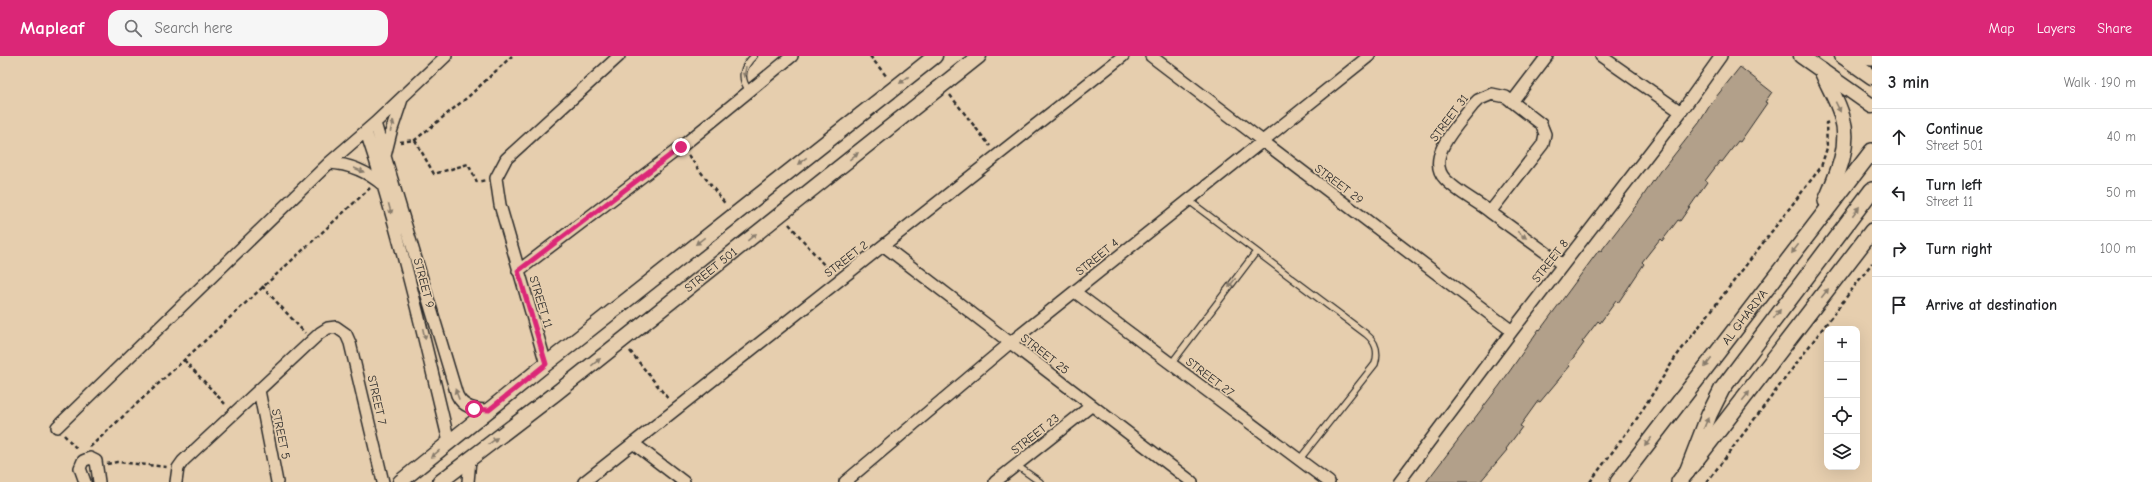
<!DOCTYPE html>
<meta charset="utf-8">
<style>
body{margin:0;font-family:"Comic Neue",sans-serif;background:#f6f6f6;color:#202124}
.controls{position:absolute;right:12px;bottom:12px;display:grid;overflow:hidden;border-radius:8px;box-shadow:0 4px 16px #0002}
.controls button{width:36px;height:36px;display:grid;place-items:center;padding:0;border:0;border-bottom:1px solid #e0e0e0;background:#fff;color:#202124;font:20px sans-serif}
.stop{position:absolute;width:12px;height:12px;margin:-9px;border:3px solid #db2777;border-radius:50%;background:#fff}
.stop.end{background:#db2777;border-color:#fff;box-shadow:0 1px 4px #0008}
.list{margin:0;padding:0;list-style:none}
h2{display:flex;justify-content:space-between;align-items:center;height:52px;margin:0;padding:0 16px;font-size:17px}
h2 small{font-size:13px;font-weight:400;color:#757577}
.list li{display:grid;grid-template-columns:26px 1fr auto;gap:12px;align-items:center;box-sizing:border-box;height:56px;padding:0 16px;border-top:1px solid #e0e0e0}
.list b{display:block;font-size:15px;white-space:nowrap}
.list p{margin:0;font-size:13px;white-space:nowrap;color:#757577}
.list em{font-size:13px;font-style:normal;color:#757577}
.icon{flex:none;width:22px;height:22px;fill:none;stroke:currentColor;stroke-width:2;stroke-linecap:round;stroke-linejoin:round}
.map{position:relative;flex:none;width:1872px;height:426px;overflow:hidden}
header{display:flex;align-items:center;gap:24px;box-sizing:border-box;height:56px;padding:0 20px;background:#db2777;color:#fff}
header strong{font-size:19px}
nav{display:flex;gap:22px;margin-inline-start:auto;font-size:14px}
.search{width:280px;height:36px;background:#f6f6f6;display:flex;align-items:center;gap:10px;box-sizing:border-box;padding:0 14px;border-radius:12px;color:#757577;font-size:15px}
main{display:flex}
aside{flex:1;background:#fff}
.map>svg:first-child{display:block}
</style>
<header>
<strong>Mapleaf</strong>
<div class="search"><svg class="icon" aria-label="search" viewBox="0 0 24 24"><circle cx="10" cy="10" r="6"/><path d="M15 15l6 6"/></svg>Search here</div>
<nav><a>Map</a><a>Layers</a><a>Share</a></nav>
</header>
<main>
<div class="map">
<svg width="1872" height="426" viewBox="0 0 1872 426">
<rect width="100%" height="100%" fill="#e6ceae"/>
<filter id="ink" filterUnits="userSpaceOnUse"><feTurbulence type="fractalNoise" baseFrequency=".025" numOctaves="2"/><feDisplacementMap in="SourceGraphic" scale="8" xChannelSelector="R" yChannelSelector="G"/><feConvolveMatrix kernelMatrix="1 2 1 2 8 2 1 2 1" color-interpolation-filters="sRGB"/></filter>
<g filter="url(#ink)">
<path fill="#b2a08a" stroke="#2b2b2b" d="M1740 11 1772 36 1765 46 1767 47 1740 86 1738 85 1722 106 1720 105 1705 125 1707 126 1680 165 1678 164 1662 185 1660 183 1642 206 1644 208 1618 247 1616 245 1600 267 1598 265 1582 286 1584 287 1568 309 1570 310 1540 346 1538 345 1520 370 1522 371 1506 393 1507 394 1480 426H1426L1500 329 1539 273 1540 274 1599 194 1601 195 1639 146 1662 112 1663 113 1699 67 1712 46Z"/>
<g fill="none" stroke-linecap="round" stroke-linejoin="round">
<g stroke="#2b2b2b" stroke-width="8">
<path id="service" d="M749 34C739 22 743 10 754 0
M1188 144 1366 278C1376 286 1379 295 1375 308L1299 404
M1171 308 1256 196
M1016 409 1040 426"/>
</g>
<g stroke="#2b2b2b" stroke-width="14">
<path id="minor" d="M1151 0 1512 275
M1601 0 1681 56
M1492 38 1506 41 1541 68 1545 78 1543 88 1490 156C1476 145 1457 136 1445 123 1424 101 1460 67 1473 49L1478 44Z
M1512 46 1547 0
M375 67 457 339C463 352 476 354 489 354
M366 76C400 177 424 282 449 386
M385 100 391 76 402 43
M329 107C350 108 368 116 384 130
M1490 156 1563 209
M884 190 1192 426
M518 215 681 91 792 0
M1075 236 1329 426
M546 308 500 149 496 122 506 103 619 0
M259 334 277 426
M57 371 329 107 375 67 446 0
M633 387 684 426
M85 426 80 412 83 405 90 402 96 405 99 426
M176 426 178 412 183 405 320 277 328 272 336 271 346 278 350 287 383 426
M468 426 470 403
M584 426 1123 0
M845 426 1010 287 1369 0
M995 426 1091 350
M1399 426 1512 275 1681 56 1721 0"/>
</g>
<g stroke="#2b2b2b" stroke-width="17">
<g id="tertiary">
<path d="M1801 0 1872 50"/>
<path d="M1842 0 1872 21"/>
<path d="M400 426 546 308 935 0"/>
<path id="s1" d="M440 426 555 338 979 0"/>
</g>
</g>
<g stroke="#2b2b2b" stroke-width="18">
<g id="secondary">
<path d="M1857 0 1872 2"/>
<path d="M1822 15C1828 30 1838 45 1842 61 1851 90 1837 119 1826 145"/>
<path d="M1687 416 1709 359 1722 333 1872 134"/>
<path id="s2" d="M1618 426 1872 95"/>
<path d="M1679 426 1872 175"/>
</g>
</g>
<path stroke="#2b2b2b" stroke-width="2.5" stroke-dasharray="4 3" stroke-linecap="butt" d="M870 0 887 21
M950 39 990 90
M415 84 434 118 468 108 477 126 486 124
M400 86 415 84 469 40 512 0
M688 99 726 149
M789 168 830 216
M262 230 305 277
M630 295 669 344
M184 304 227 350
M64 379 78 394
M90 391 370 132
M107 408 117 406 167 411
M1590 426 1636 364 1675 302 1821 111 1827 92 1826 67 1830 66
M1707 426 1872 207"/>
<use href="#service" stroke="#e6ceae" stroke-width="5.5"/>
<use href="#minor" stroke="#e6ceae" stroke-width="11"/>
<use href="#tertiary" stroke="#e6ceae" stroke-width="14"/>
<use href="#secondary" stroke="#e6ceae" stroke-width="15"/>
</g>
<defs><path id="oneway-solid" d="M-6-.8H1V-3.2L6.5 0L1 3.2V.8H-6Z"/></defs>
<g fill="#887c6c">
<use href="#oneway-solid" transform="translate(745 16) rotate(100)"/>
<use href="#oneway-solid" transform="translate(904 24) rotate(142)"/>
<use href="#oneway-solid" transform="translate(1838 51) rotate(64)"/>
<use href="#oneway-solid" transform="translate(392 70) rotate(-73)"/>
<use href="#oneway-solid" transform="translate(854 100) rotate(-39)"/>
<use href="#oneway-solid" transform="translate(802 105) rotate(142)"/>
<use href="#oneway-solid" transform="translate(359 114) rotate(23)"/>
<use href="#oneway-solid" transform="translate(390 153) rotate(75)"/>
<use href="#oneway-solid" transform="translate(1856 155) rotate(-53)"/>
<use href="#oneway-solid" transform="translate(1522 179) rotate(36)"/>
<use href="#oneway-solid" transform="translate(752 181) rotate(-39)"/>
<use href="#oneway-solid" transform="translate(700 185) rotate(142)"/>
<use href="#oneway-solid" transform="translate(1795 193) rotate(127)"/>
<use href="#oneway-solid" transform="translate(1232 227) rotate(127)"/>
<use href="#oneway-solid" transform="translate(1825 237) rotate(-52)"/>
<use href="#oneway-solid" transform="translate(1777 258) rotate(-53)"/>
<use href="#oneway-solid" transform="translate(424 278) rotate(77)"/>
<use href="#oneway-solid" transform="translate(596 306) rotate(-39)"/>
<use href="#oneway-solid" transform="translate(1708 307) rotate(127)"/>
<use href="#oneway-solid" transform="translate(457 338) rotate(-111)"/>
<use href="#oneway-solid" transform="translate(1746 340) rotate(-52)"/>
<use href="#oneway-solid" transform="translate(1706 367) rotate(-68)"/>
<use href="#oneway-solid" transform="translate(493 385) rotate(-37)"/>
<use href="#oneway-solid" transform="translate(1648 386) rotate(127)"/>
<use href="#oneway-solid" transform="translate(435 398) rotate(141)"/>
</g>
</g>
<g fill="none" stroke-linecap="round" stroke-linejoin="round" filter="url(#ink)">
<path stroke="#db2777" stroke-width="5" d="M474 353 489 354 546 308 518 215 681 91"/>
</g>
<g text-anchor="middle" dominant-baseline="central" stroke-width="3.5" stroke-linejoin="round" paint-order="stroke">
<g font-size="12" fill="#2b2b2b" stroke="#e6ceae">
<text transform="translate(1449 62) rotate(-53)">STREET 31</text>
<text transform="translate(1339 128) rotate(37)">STREET 29</text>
<text transform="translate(1097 201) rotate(-39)">STREET 4</text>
<text transform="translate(846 203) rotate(-38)">STREET 2</text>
<text transform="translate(1550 205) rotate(-52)">STREET 8</text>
<text stroke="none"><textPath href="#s1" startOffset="344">STREET 501</textPath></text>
<text transform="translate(424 227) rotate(75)">STREET 9</text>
<text transform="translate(541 246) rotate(73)">STREET 11</text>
<text stroke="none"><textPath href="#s2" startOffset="208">AL GHARIYA</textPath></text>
<text transform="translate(1045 298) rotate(38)">STREET 25</text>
<text transform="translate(1210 321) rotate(37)">STREET 27</text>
<text transform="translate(377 344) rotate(77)">STREET 7</text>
<text transform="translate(281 378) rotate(78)">STREET 5</text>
<text transform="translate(1035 378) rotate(-38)">STREET 23</text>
</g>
</g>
</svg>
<div class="controls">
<button>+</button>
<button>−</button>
<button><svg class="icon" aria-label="locate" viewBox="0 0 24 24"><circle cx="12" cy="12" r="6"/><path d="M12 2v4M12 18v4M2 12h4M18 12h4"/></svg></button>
<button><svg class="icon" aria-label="layers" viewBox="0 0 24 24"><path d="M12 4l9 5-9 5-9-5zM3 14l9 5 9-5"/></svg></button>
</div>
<div class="stop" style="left:474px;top:353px"></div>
<div class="stop end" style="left:681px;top:91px"></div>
</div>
<aside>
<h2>3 min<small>Walk · 190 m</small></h2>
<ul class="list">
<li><svg class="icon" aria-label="ahead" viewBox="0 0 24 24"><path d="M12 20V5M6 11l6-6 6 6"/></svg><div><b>Continue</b><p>Street 501</p></div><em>40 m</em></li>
<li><svg class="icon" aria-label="left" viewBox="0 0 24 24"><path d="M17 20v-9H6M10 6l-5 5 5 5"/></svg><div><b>Turn left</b><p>Street 11</p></div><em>50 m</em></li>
<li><svg class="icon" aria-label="right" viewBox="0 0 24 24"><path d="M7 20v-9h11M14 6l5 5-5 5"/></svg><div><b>Turn right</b></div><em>100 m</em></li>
<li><svg class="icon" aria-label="arrive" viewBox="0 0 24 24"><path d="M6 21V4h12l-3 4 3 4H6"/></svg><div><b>Arrive at destination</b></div></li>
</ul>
</aside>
</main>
